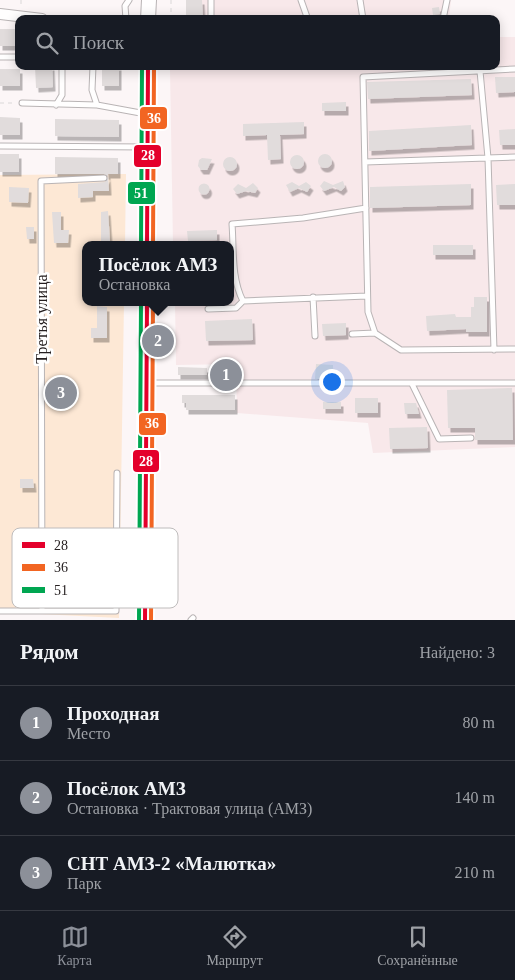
<!DOCTYPE html>
<html lang="ru">
<meta charset="utf-8">
<style>
body{margin:0;font-family:Georgia,serif;background:#20242c;color:#f1f3f6}
.you{position:absolute;left:331px;top:381px;width:18px;height:18px;margin:-12px;border:4px solid #fff;border-radius:50%;background:#1a73e8;box-shadow:0 0 0 8px #1a73e833}
.badge{display:grid;place-items:center;width:32px;height:32px;border-radius:50%;background:#8c9099;color:#fff;font-size:16px;font-weight:700}
.pin{position:absolute;translate:-50% -50%;border:2px solid #fff;box-shadow:0 1px 5px #0006}
.popup{position:absolute;left:82px;top:241px;width:152px;height:65px;box-sizing:border-box;display:grid;place-content:center;border-radius:10px;background:#171b24;filter:drop-shadow(0 1px 4px #0005);font-size:16px;white-space:nowrap;color:#9ea1a6}
.popup b{font-size:19px;color:#f1f3f6}
.popup::after{content:'';position:absolute;left:50%;top:100%;margin-left:-10px;border:10px solid transparent;border-top-color:#171b24}
.list{margin:0;padding:0;list-style:none}
h2{display:flex;justify-content:space-between;align-items:center;height:65px;margin:0;padding:0 20px;font-size:21px}
h2 small{font-size:16px;font-weight:400;color:#9ea1a6}
.list li{display:grid;grid-template-columns:32px 1fr auto;gap:15px;align-items:center;box-sizing:border-box;height:75px;padding:0 20px;border-top:1px solid #363941}
.list b{display:block;font-size:19px;white-space:nowrap}
.list p{margin:0;font-size:16px;white-space:nowrap;color:#9ea1a6}
.list em{font-size:16px;font-style:normal;color:#9ea1a6}
.icon{flex:none;width:28px;height:28px;fill:none;stroke:currentColor;stroke-width:2;stroke-linecap:round;stroke-linejoin:round}
.map{position:relative;flex:none;width:515px;height:620px;overflow:hidden}
.search{position:absolute;background:#171b24;box-shadow:0 2px 12px #0003;left:15px;right:15px;top:15px;height:55px;display:flex;align-items:center;gap:12px;box-sizing:border-box;padding:0 18px;border-radius:10px;color:#9ea1a6;font-size:19px}
.sheet{height:290px;background:#171b24}
nav{display:flex;justify-content:space-around;align-items:center;box-sizing:border-box;height:70px;border-top:1px solid #363941;background:#171b24;font-size:14px;color:#9ea1a6}
nav a{display:grid;justify-items:center;gap:2px}
nav .on{color:#8c9099}
.map>svg:first-child{display:block}
</style>
<div class="map">
<svg width="515" height="620" viewBox="0 0 515 620">
<defs>
<filter id="shadow"><feDropShadow dx="2.5" dy="4.5" stdDeviation="0" flood-color="#0004"/></filter>
</defs>
<rect width="100%" height="100%" fill="#fcf6f7"/>
<path fill="#f8e8ea" d="M186 0H451L449 19H186Z
M496 37H515V447L373 453 368 423 237 413 236 364 176 365 175 302H230V245H173L170 69 175 66H496Z"/>
<path fill="#fde8d5" d="M126 174 125 245H86V302H124L119 618 0 612V175Z"/>
<path fill="#e1dcdc" filter="url(#shadow)" d="M186 0H202L203 19H186Z
M439 7 440 14 433 15 432 8Z
M0 29H19V46H0Z
M35 66H52L53 87 36 88Z
M102 66H119V86H102Z
M0 69H20V86H0Z
M495 77H515V92L496 93Z
M471 79 472 95 368 99 367 82Z
M346 102V111H322V103Z
M0 117 20 118V135H0Z
M55 119 119 120V137L55 136Z
M304 122V134L280 135 281 159 268 160 267 135 243 136V124Z
M471 125 472 145 369 151V131Z
M515 129V145H500L499 130Z
M0 154H19V172H0Z
M318 161a7 7 0 1 1 14 0a7 7 0 1 1-14 0Z
M290 162a7 7 0 1 1 14 0a7 7 0 1 1-14 0Z
M55 157 118 158V174H108L109 191H93V197L78 198V184L105 182 108 176 104 174H55Z
M223 164a7 7 0 1 1 14 0a7 7 0 1 1-14 0Z
M202 158 212 159 207 170H201L198 166 199 160Z
M324 181 333 185 343 181 345 187 341 191 334 187 324 191 320 186Z
M292 182 299 186 306 182 311 186 307 192 299 188 290 192 286 185Z
M253 183 258 188 255 193 246 191 237 194 233 189 238 184 246 188Z
M198.5 189a5.5 5.5 0 1 1 11 0a5.5 5.5 0 1 1-11 0Z
M471 184V205L370 208V187Z
M515 184V205H497L496 185Z
M9 187 29 188 28 203 9 202Z
M108 211 110 241H101V212Z
M52 212H61V230H69L68 243H54Z
M26 227H34V239H27Z
M217 230V240L188 241 187 231Z
M433 245H473V255H433Z
M474 297H487V332H466V329L427 331 426 316 455 314 456 317H471V307H474Z
M97 306 107 307V338H91V328H97Z
M252 319 253 340 206 341 205 321Z
M346 323V335L323 336 322 324Z
M316 364 333 365V379H315Z
M178 367 207 368V375H178Z
M230 370 231 378 222 379 221 371Z
M512 388 513 440H475V428H448L447 390Z
M182 395H235V410H186V403H182Z
M355 398H378V413H355Z
M323 402H341V409H323Z
M404 403H416L419 414H405Z
M427 427 428 448 390 449 389 428Z
M20 479H33L34 488H20Z"/>
<g fill="none" stroke-linecap="round" stroke-linejoin="round">
<g stroke="#b9b4b5" stroke-width="7">
<path id="lane" d="M211 0V19
M360 0 363 19
M126 19 125 6 129 0
M301 19 307 17 301 0
M443 19 447 0
M0 57H19
M93 66 92 90 97 105
M515 69 363 77 368 312 375 333 401 350 515 349
M480 71 488 158 494 350
M22 103 97 105 146 114
M56 105 62 95V66
M0 146 147 147
M365 162 515 157
M366 208 303 218 232 224C234 249 231 278 243 301L367 296
M313 297 315 336
M208 309 236 308 243 301
M352 334 375 333
M148 383H515
M412 384 439 439 471 438
M0 611H116L117 473
M42 611 41 181 104 178
M191 620 193 618"/>
</g>
<g stroke="#b9b4b5" stroke-width="12">
<path id="street" d="M0 14 42 19"/>
</g>
<g stroke="#b9b4b5" stroke-width="16">
<path id="secondary" d="M148 19 149 0
M147 245 148 66
M145 620 147 302"/>
</g>
<path stroke="#dad8d8" stroke-width="1" stroke-dasharray="4 4" stroke-linecap="butt" d="M21 0V7
M171 0V19
M0 103H14"/>
<use href="#lane" stroke="#fffefe" stroke-width="5"/>
<use href="#street" stroke="#fffefe" stroke-width="10"/>
<use href="#secondary" stroke="#fffefe" stroke-width="14"/>
<g stroke="#fff" stroke-width="8">
<path id="bus-1" d="M147 245 148 66
M145 620 147 302"/>
</g>
<g stroke="#fff" stroke-width="8">
<path id="bus-2" d="M153 245 154 66
M151 620 153 302"/>
</g>
<g stroke="#fff" stroke-width="8">
<path id="bus-3" d="M141 245 142 66
M139 620 141 302"/>
</g>
<use href="#bus-1" stroke="#e4002b" stroke-width="4"/>
<use href="#bus-2" stroke="#f26522" stroke-width="4"/>
<use href="#bus-3" stroke="#00a651" stroke-width="4"/>
</g>
<g text-anchor="middle" dominant-baseline="central" stroke-width="5" stroke-linejoin="round" paint-order="stroke">
<g font-size="16" fill="#262021" stroke="#fff">
<text transform="translate(41 319) rotate(-90)">Третья улица</text>
</g>
</g>
<rect x="12" y="528" width="166" height="80" rx="8" fill="#fff" stroke="#bebcbc" stroke-width="1"/>
<rect x="22" y="542" width="23" height="6" fill="#e4002b"/>
<rect x="22" y="564" width="23" height="7" fill="#f26522"/>
<rect x="22" y="587" width="23" height="6" fill="#00a651"/>
<g font-size="14" fill="#262021">
<text x="54" y="550">28</text>
<text x="54" y="572">36</text>
<text x="54" y="595">51</text>
</g>
<g stroke="#fff" stroke-width="2">
<rect x="139" y="106" width="29" height="24" rx="5" fill="#f26522"/>
<rect x="133" y="144" width="29" height="24" rx="5" fill="#e4002b"/>
<rect x="127" y="181" width="29" height="24" rx="5" fill="#00a651"/>
<rect x="138" y="412" width="29" height="24" rx="5" fill="#f26522"/>
<rect x="132" y="449" width="28" height="24" rx="5" fill="#e4002b"/>
</g>
<g font-size="14" text-anchor="middle" font-weight="bold" fill="#fff">
<text x="154" y="123">36</text>
<text x="148" y="160">28</text>
<text x="141" y="198">51</text>
<text x="152" y="428">36</text>
<text x="146" y="466">28</text>
</g>
</svg>
<div class="you"></div>
<div class="pin badge" style="left:226px;top:375px">1</div>
<div class="pin badge" style="left:158px;top:341px">2</div>
<div class="popup"><b>Посёлок АМЗ</b>Остановка</div>
<div class="pin badge" style="left:61px;top:393px">3</div>
<div class="search"><svg class="icon" aria-label="search" viewBox="0 0 24 24"><circle cx="10" cy="10" r="6"/><path d="M15 15l6 6"/></svg>Поиск</div>
</div>
<section class="sheet">
<h2>Рядом<small>Найдено: 3</small></h2>
<ul class="list">
<li><span class="badge">1</span><div><b>Проходная</b><p>Место</p></div><em>80 m</em></li>
<li><span class="badge">2</span><div><b>Посёлок АМЗ</b><p>Остановка · Трактовая улица (АМЗ)</p></div><em>140 m</em></li>
<li><span class="badge">3</span><div><b>СНТ АМЗ-2 «Малютка»</b><p>Парк</p></div><em>210 m</em></li>
</ul>
</section>
<nav>
<a class="on"><svg class="icon" aria-label="map" viewBox="0 0 24 24"><path d="M3 6l6-2 6 2 6-2v14l-6 2-6-2-6 2zM9 4v14M15 6v14"/></svg>Карта</a>
<a><svg class="icon" aria-label="directions" viewBox="0 0 24 24"><path d="M12 3l9 9-9 9-9-9zM9 14v-3h6M13 9l2 2-2 2"/></svg>Маршрут</a>
<a><svg class="icon" aria-label="saved" viewBox="0 0 24 24"><path d="M7 4h10v16l-5-4-5 4z"/></svg>Сохранённые</a>
</nav>
